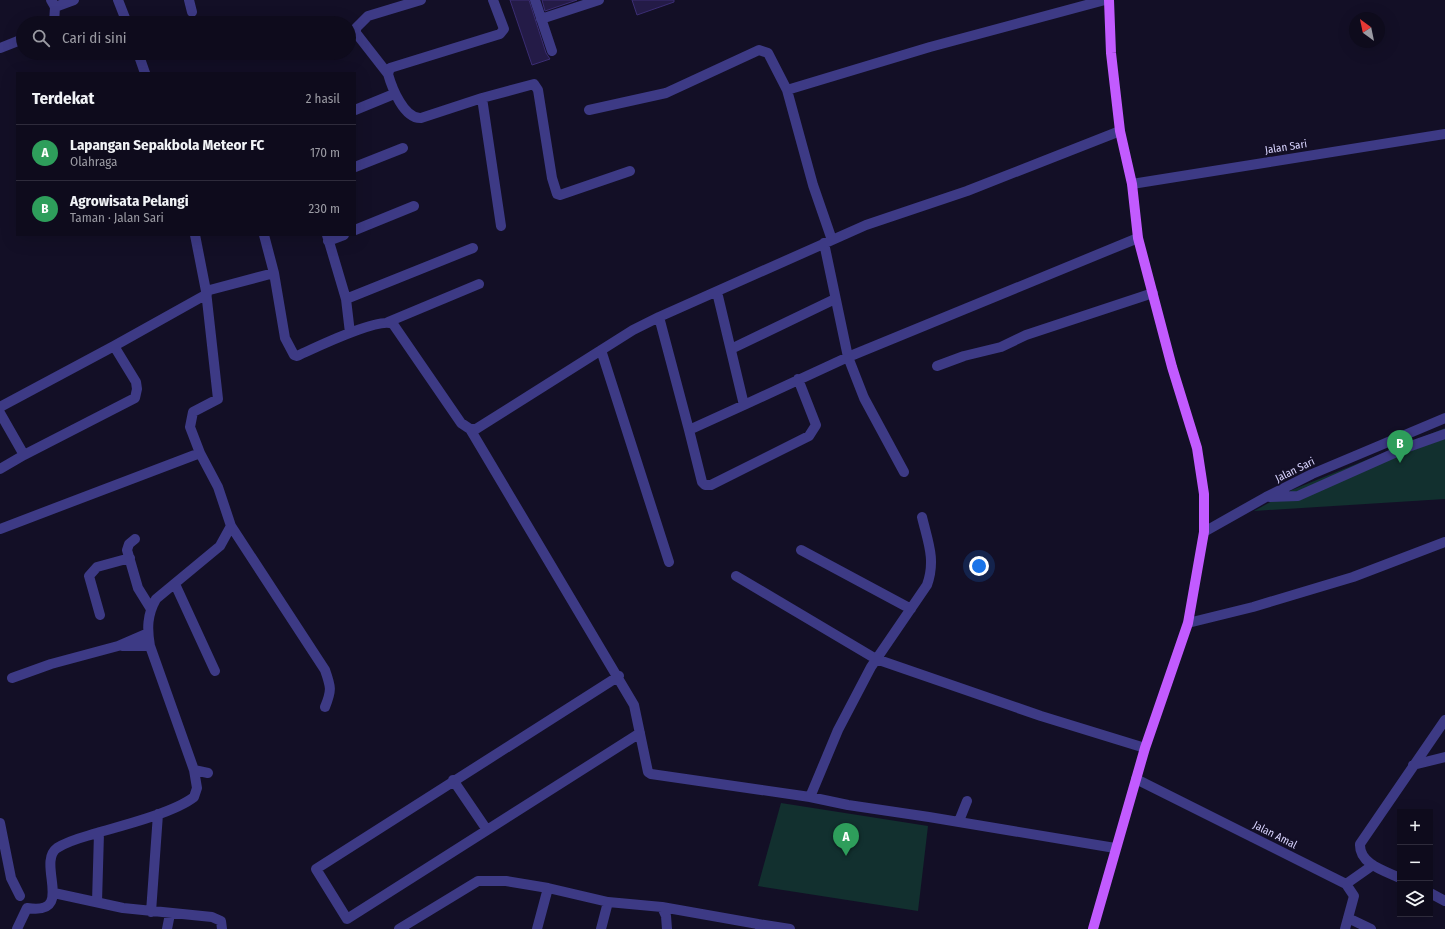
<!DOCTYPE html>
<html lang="id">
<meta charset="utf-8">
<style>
body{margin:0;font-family:"Fira Sans Condensed",sans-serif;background:#171425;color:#f1f3f6}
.controls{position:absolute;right:12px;bottom:12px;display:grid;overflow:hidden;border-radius:0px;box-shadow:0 4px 16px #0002}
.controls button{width:36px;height:36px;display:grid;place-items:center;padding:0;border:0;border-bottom:1px solid #2e2b3b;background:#0e0b1c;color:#f1f3f6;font:20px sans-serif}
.compass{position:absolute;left:1349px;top:12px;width:36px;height:36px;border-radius:50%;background:#0e0b1c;box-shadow:0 4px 16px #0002;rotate:327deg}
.you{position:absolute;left:979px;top:566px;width:14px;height:14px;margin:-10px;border:3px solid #fff;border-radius:50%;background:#1a73e8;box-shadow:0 0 0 6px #1a73e833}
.badge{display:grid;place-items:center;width:26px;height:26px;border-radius:50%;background:#db2777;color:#fff;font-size:13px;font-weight:700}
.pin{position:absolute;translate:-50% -33px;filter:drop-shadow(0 1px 2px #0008)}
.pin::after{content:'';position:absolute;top:21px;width:14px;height:12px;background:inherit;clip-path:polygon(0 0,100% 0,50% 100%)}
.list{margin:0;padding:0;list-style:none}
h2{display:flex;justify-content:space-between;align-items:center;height:52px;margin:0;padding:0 16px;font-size:17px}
h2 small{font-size:13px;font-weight:400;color:#9b9ba3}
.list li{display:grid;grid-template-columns:26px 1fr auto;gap:12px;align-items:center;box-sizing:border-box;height:56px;padding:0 16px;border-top:1px solid #2e2b3b}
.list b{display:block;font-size:15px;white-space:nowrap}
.list p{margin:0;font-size:13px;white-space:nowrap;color:#9b9ba3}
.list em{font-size:13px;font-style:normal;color:#9b9ba3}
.icon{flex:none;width:22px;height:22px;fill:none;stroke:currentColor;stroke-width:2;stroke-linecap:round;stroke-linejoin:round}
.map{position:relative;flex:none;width:1445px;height:929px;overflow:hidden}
.search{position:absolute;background:#0e0b1c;box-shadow:0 4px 16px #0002;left:16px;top:16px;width:340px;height:44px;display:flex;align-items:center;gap:10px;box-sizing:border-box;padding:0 14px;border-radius:22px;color:#9b9ba3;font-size:15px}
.panel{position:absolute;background:#0e0b1c;box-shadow:0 4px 16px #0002;left:16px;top:72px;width:340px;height:164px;border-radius:0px}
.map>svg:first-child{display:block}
</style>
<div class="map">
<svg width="1445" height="929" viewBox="0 0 1445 929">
<rect width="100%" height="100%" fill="#130f26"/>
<path fill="#12302f" d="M1445 428V499L1254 511 1292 490Z
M781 803 928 826 918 911 758 886Z"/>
<path fill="#241b47" stroke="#3b2d73" d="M510 0H529L546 53 550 59 532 65Z
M542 0H577L545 11Z
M632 0H674V2L637 15Z"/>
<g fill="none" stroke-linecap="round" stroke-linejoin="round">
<path stroke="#3d3a85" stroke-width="10" d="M51 0 55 7 54 23
M118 0 127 23
M189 0 192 12
M493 0 504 29 500 34 390 68 388 74C392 88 404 119 421 118L482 98 534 84 538 90 552 178 557 194 560 195 630 171
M535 0 552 51
M55 7 74 0
M541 19 599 0
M0 48 23 39
M138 53 145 73
M388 74 356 33V28L368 16 421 0
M482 98 501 226
M355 110 394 94
M589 110 666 93 759 50 768 53 787 90
M355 167 403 148
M1132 184 1445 134
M355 230 414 206
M264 235 274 273 285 338 294 355 297 356C315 348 378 317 393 324L461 423 470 429H476L633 330 659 317 866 225 967 191 1120 131
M327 235 346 299 350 333
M832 240 813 185 787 90 930 47 1105 0
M328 241 344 235
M824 243 848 357 864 398 904 472
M206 291 274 273
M717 292 744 405 848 357 1138 238
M346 299 473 248
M659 317 689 430
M388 322 479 284
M731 349 835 299
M601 350 669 562
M937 366 964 356 1001 347 1026 335 1153 293
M744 405 689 430 702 482 705 485H711L809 436 816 425 798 379
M0 407 114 346 207 294
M0 413 24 455
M470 429 634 705 648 772 651 774 810 797
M0 469 24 455 135 398 137 389 136 382 114 346
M1270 497 1298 496 1408 447 1445 434
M922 517C928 542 936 560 927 585L871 667 838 730 810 797 848 805 929 817 1115 848
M231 526 325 670C331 687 332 690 325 707
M0 529 200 453
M1204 532 1266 497 1312 474 1445 418
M135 539 129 544 127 550 138 588 151 609
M801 550 911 609
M736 576 876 659 1041 716 1145 748
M175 584 215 671
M100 615 89 576 97 567 130 558
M1188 623 1253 607 1353 577 1445 542
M122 646H150
M619 676 316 869 347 919 640 733
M12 678 51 664 118 646 148 633
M1413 765 1445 757
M194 770 208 773
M1136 779 1346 884 1354 896 1345 929
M453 780 487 830
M959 821 967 801
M0 823 11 878 20 896
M1400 878C1385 871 1359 864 1360 844L1445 720
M1346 884 1373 865
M54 893 123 908 212 917 221 921 222 929
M1430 893 1445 901
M97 902 99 833
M608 902 662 907 666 916 667 929
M662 907 758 924 761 929
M151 912 158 814
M1348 918 1371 929
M758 924 790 929
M17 929 27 908C76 916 36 863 57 848 71 839 85 837 100 832 125 825 175 812 194 797L197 788 194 770 150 646C147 629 147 615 156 599L220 546 231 526 218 487 200 453 190 427 193 412 218 399 206 291 195 235
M167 929 170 914
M399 929 478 881H506L548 888
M537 929 548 888 608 902 601 929"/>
<path stroke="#c25bff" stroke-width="10" d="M1093 929 1145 748 1188 623 1204 532V494L1197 448 1172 367 1138 238 1132 184 1120 131 1111 53 1109 0"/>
</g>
<g text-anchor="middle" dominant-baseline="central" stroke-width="4" stroke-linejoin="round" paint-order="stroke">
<g font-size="11" fill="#d9d4ff" stroke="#130f26">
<text transform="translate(1286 147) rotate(-9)">Jalan Sari</text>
<text transform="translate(1295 470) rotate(-26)">Jalan Sari</text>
<text transform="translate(1275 835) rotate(27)">Jalan Amal</text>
</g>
</g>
</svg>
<div class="controls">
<button>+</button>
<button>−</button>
<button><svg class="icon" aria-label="layers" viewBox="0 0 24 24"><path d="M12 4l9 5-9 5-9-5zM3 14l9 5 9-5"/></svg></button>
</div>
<svg class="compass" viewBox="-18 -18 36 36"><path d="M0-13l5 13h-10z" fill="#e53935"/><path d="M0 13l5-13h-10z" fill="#9b9ba3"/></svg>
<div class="you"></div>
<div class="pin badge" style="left:846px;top:856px;background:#2e9e5b">A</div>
<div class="pin badge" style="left:1400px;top:463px;background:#2e9e5b">B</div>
<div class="search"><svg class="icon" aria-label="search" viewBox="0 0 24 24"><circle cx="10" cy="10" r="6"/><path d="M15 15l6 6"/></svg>Cari di sini</div>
<section class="panel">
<h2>Terdekat<small>2 hasil</small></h2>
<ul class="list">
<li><span class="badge" style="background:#2e9e5b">A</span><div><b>Lapangan Sepakbola Meteor FC</b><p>Olahraga</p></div><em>170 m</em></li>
<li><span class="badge" style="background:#2e9e5b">B</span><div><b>Agrowisata Pelangi</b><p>Taman · Jalan Sari</p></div><em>230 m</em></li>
</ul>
</section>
</div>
